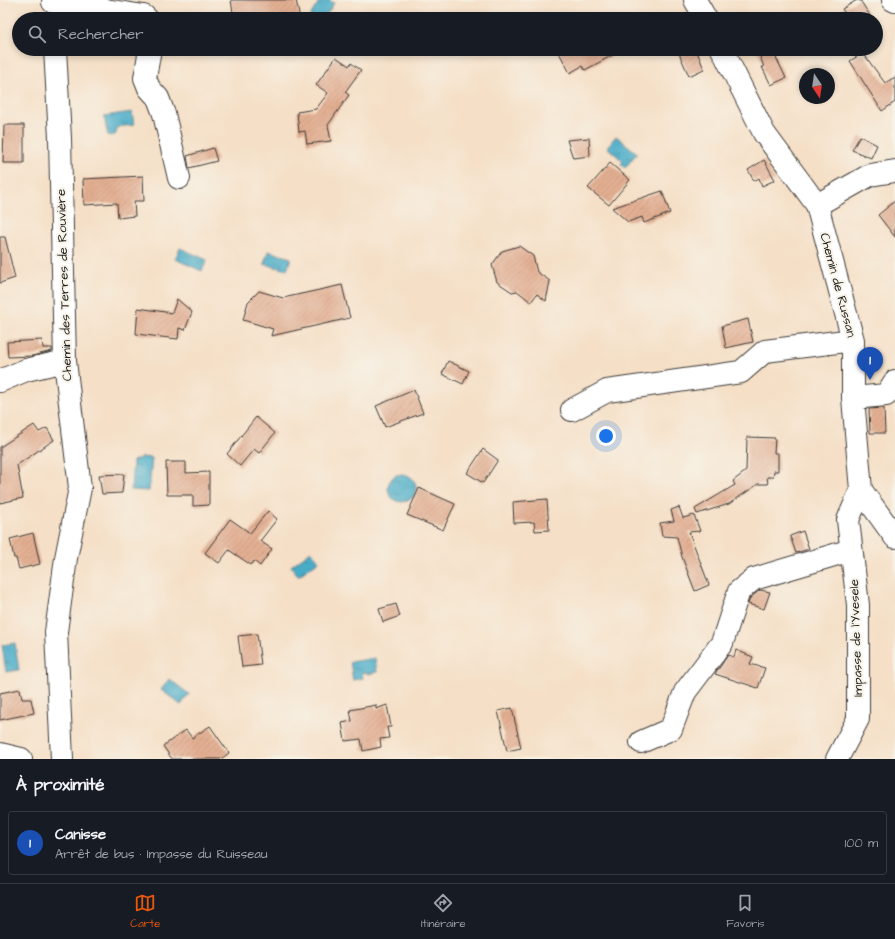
<!DOCTYPE html>
<html lang="fr">
<meta charset="utf-8">
<style>
body{margin:0;font-family:"Architects Daughter",sans-serif;background:#242831;color:#f1f3f6}
.compass{position:absolute;left:799px;top:68px;width:36px;height:36px;border-radius:50%;background:#171b24;box-shadow:0 2px 6px #0003;rotate:167deg}
.you{position:absolute;left:606px;top:436px;width:14px;height:14px;margin:-10px;border:3px solid #fff;border-radius:50%;background:#1a73e8;box-shadow:0 0 0 6px #1a73e833}
.badge{display:grid;place-items:center;width:26px;height:26px;border-radius:50%;background:#ea580c;color:#fff;font-size:13px;font-weight:700}
.pin{position:absolute;translate:-50% -33px;filter:drop-shadow(0 1px 2px #0008)}
.pin::after{content:'';position:absolute;top:21px;width:14px;height:12px;background:inherit;clip-path:polygon(0 0,100% 0,50% 100%)}
.list{margin:0;padding:0;list-style:none}
h2{display:flex;justify-content:space-between;align-items:center;height:52px;margin:0;padding:0 16px;font-size:17px}
h2 small{font-size:13px;font-weight:400;color:#9ea1a6}
.list li{display:grid;grid-template-columns:26px 1fr auto;gap:12px;align-items:center;box-sizing:border-box;height:64px;margin:0 8px 8px;padding:0 8px;border:1px solid #363941;border-radius:4px}
.list b{display:block;font-size:15px;white-space:nowrap}
.list p{margin:0;font-size:13px;white-space:nowrap;color:#9ea1a6}
.list em{font-size:13px;font-style:normal;color:#9ea1a6}
.icon{flex:none;width:22px;height:22px;fill:none;stroke:currentColor;stroke-width:2;stroke-linecap:round;stroke-linejoin:round}
.map{position:relative;flex:none;width:895px;height:759px;overflow:hidden}
.search{position:absolute;background:#171b24;box-shadow:0 2px 6px #0003;left:12px;right:12px;top:12px;height:44px;display:flex;align-items:center;gap:10px;box-sizing:border-box;padding:0 14px;border-radius:22px;color:#9ea1a6;font-size:15px}
.sheet{height:124px;background:#171b24}
nav{display:flex;justify-content:space-around;align-items:center;box-sizing:border-box;height:56px;border-top:1px solid #363941;background:#171b24;font-size:11px;color:#9ea1a6}
nav a{display:grid;justify-items:center;gap:2px}
nav .on{color:#ea580c}
.map>svg:first-child{display:block}
</style>
<div class="map">
<svg width="895" height="759" viewBox="0 0 895 759">
<defs>
<pattern id="water-ripples" width="26" height="14" patternUnits="userSpaceOnUse"><rect width="26" height="14" fill="#48acc7"/><path d="M2 4q2-2 4 0t4 0M15 11q2-2 4 0t4 0" fill="none" stroke="#3b8ba1"/></pattern>
<pattern id="building-hatch" width="6" height="6" patternUnits="userSpaceOnUse"><rect width="6" height="6" fill="#e3af92"/><path d="M-1 1l2-2M0 6l6-6M5 7l2-2" fill="none" stroke="#c2967d"/></pattern>
</defs>
<rect width="100%" height="100%" fill="#f7f3e8"/>
<filter id="ink" filterUnits="userSpaceOnUse"><feTurbulence type="fractalNoise" baseFrequency=".025" numOctaves="2"/><feDisplacementMap in="SourceGraphic" scale="8" xChannelSelector="R" yChannelSelector="G"/><feConvolveMatrix kernelMatrix="1 2 1 2 8 2 1 2 1" color-interpolation-filters="sRGB"/></filter>
<filter id="wash" filterUnits="userSpaceOnUse"><feTurbulence type="fractalNoise" baseFrequency=".012" numOctaves="4" result="noise"/><feDisplacementMap in="SourceGraphic" scale="16" xChannelSelector="R" yChannelSelector="G"/><feGaussianBlur stdDeviation="0.9" result="paint"/><feColorMatrix in="noise" values="0 0 0 0 0 0 0 0 0 0 0 0 0 0 0 0 0 1.4 0 .05"/><feComposite in="paint" operator="in"/></filter>
<g filter="url(#wash)">
<rect width="100%" height="100%" fill="#f5dfc6"/>
<path fill="url(#water-ripples)" stroke="#326472" d="M320 0H329L334 3 324 19H308Z
M132 112 134 125 117 127 116 134 112 136 108 135 107 132 104 116Z
M616 136 637 153 625 168 621 164 623 161 607 147Z
M180 248 207 260 202 271 175 259Z
M268 251 291 258 287 270 264 264Z
M142 457 152 458 149 491 131 490 133 461Z
M388 488a14 14 0 1 1 28 0a14 14 0 1 1-28 0Z
M311 551 319 561 298 576 291 566Z
M15 643 19 670 6 672 2 645Z
M375 658 377 672 368 674 364 672 362 673 363 678 353 680 350 662Z
M169 679 189 694 181 705 161 690Z"/>
<g id="blocks">
<path fill="url(#building-hatch)" d="M231 0H296L300 19H234Z
M857 0H860L872 19H849L842 9Z
M557 49H624L585 70 582 66 570 73Z
M677 49H696L704 69 689 76Z
M757 49H772L786 78 771 85 762 67H764Z
M863 53 885 83 895 77V102L882 111 850 61Z
M336 57 349 66 351 63 361 70 345 92 349 95 328 125 331 141 307 144 305 131 299 132 297 112 316 109 328 93 316 85Z
M4 125H24V163H3Z
M860 136 877 145 871 158 852 150Z
M589 138 590 156 573 158 567 140Z
M213 148 217 161 189 168 187 156Z
M764 160 775 180 762 186 759 178 754 181 748 170Z
M610 163 630 180 609 205 588 188Z
M143 176 144 201H134L135 216 118 218 117 203 84 205 83 179Z
M662 191 670 213 644 223 642 217 628 222 612 208Z
M895 201V237L878 215Z
M0 237H5L15 278 0 283Z
M519 246 533 256 537 272 550 281 546 301 537 294 531 302 517 291 512 292 497 282 492 265 502 251Z
M342 285 350 318 271 336 273 329 243 320 248 302 259 291 283 298Z
M177 299 192 312 185 330 179 328 178 339 136 334 138 308 172 313Z
M748 319 753 342 726 348 722 326Z
M42 340 43 348H52V351L32 356 8 357 7 342Z
M448 361 469 371 463 384 442 374Z
M414 390 423 413 385 427 376 406Z
M884 408 885 433H870L869 409Z
M256 417 275 433 259 453 254 449 240 466 227 454Z
M34 425 39 432 47 428 54 440 17 465 23 498 0 503V447Z
M747 437 775 438 774 453H778V471H774L773 477H767L768 484H758L729 504 697 514 695 509 735 485 733 481 746 471Z
M483 449 498 460 483 483 467 473Z
M166 462H186V473L209 472V505L193 506V495H167Z
M124 474 122 493 102 494 99 475Z
M419 488 455 504 443 530 407 515Z
M547 499 549 530 535 531 534 522 514 523 513 502Z
M679 507 683 518 694 515 700 531 689 532 709 585 695 591 682 557 677 537 662 536 660 523 674 521 671 510Z
M268 511 277 519 260 541 272 549 260 566 254 561 251 565 229 550 219 563 205 553 230 519 250 533Z
M803 531 809 549 796 553 790 536Z
M33 533 40 564 19 569 16 558H14L10 539Z
M760 590 770 592 764 609 748 604 750 598Z
M396 604 400 616 383 622 379 609Z
M257 634 261 665 242 667 238 636Z
M736 650 753 657 750 664 765 668 758 688 715 674 728 655 734 657Z
M20 689 22 699H31L34 713 0 720V693Z
M376 705V709L387 705 391 727H387L389 738 380 739 381 747 363 751 361 739 345 741 342 723 352 721 350 710Z
M512 708 521 748 507 751 498 711Z
M210 726 229 753 221 759H172L163 746 186 730 192 738Z"/>
</g>
</g>
<g filter="url(#ink)">
<use href="#blocks" fill-opacity="0" stroke="#3d3936" stroke-width="1"/>
<g fill="none" stroke-linecap="round" stroke-linejoin="round">
<g stroke="#3d3936" stroke-width="24">
<path id="minor" d="M695 0 706 19
M893 0 895 1
M53 2 144 16 147 19
M55 49 60 138 65 361 80 488 66 558 56 632 62 759
M150 49 145 78 149 88 158 98 164 114 179 178
M722 49 764 133 817 205 853 340V398L861 490 895 537
M817 205 870 175 895 171
M0 381 26 370 65 361
M853 398 886 395 895 381
M572 410 607 391 741 372 765 351 853 340
M641 742 671 729 685 692 722 643 739 591 754 579 851 550
M0 754 21 759
M837 759 858 719V605L848 520 861 490"/>
</g>
<use href="#minor" stroke="#fff" stroke-width="22"/>
</g>
</g>
<g text-anchor="middle" dominant-baseline="central" stroke-width="4" stroke-linejoin="round" paint-order="stroke">
<g font-size="13" fill="#1c1c1c" stroke="#f7f3e8">
<text transform="translate(64 285) rotate(-92)">Chemin des Terres de Rouvière</text>
<text transform="translate(838 285) rotate(75)">Chemin de Russan</text>
<text transform="translate(856 638) rotate(-92)">Impasse de l'Yvesele</text>
</g>
</g>
</svg>
<svg class="compass" viewBox="-18 -18 36 36"><path d="M0-13l5 13h-10z" fill="#e53935"/><path d="M0 13l5-13h-10z" fill="#9ea1a6"/></svg>
<div class="you"></div>
<div class="pin badge" style="left:870px;top:380px;background:#1a4fb4">1</div>
<div class="search"><svg class="icon" aria-label="search" viewBox="0 0 24 24"><circle cx="10" cy="10" r="6"/><path d="M15 15l6 6"/></svg>Rechercher</div>
</div>
<section class="sheet">
<h2>À proximité<small></small></h2>
<ul class="list">
<li><span class="badge" style="background:#1a4fb4">1</span><div><b>Canisse</b><p>Arrêt de bus · Impasse du Ruisseau</p></div><em>100 m</em></li>
</ul>
</section>
<nav>
<a class="on"><svg class="icon" aria-label="map" viewBox="0 0 24 24"><path d="M3 6l6-2 6 2 6-2v14l-6 2-6-2-6 2zM9 4v14M15 6v14"/></svg>Carte</a>
<a><svg class="icon" aria-label="directions" viewBox="0 0 24 24"><path d="M12 3l9 9-9 9-9-9zM9 14v-3h6M13 9l2 2-2 2"/></svg>Itinéraire</a>
<a><svg class="icon" aria-label="saved" viewBox="0 0 24 24"><path d="M7 4h10v16l-5-4-5 4z"/></svg>Favoris</a>
</nav>
